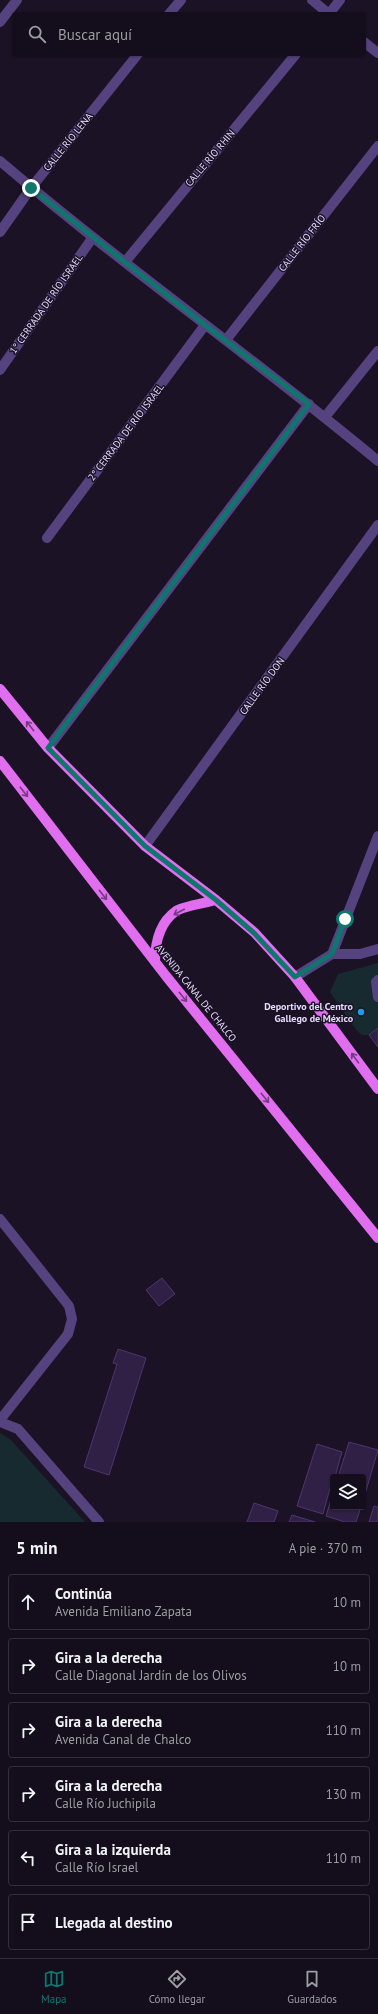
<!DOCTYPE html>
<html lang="es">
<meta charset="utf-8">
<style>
body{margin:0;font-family:"PT Sans",sans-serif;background:#211c29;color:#f1f3f6}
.controls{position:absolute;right:12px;bottom:12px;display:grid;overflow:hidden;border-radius:4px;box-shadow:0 1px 3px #0004}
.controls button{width:36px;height:36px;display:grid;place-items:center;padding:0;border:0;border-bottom:1px solid #332e3b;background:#140e1c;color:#f1f3f6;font:20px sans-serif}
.stop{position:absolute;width:12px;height:12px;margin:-9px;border:3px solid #0f766e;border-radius:50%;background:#fff}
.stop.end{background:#0f766e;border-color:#fff;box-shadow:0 1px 4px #0008}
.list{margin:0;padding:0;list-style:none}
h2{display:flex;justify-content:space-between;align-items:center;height:52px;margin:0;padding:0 16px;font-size:17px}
h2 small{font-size:13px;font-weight:400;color:#9d9ca3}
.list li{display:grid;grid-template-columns:26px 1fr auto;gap:12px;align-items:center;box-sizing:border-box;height:56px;margin:0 8px 8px;padding:0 8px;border:1px solid #332e3b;border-radius:4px}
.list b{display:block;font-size:15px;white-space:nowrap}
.list p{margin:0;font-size:13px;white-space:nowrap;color:#9d9ca3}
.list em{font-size:13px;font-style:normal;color:#9d9ca3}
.icon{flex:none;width:22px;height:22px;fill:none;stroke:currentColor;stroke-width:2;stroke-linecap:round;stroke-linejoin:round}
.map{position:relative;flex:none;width:378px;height:1522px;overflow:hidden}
.search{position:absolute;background:#140e1c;box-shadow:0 1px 3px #0004;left:12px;right:12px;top:12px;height:44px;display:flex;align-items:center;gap:10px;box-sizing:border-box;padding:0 14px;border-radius:4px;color:#9d9ca3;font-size:15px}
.sheet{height:436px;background:#140e1c}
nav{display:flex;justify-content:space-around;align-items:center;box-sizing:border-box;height:56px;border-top:1px solid #332e3b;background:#140e1c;font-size:11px;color:#9d9ca3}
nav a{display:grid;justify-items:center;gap:2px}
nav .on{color:#0f766e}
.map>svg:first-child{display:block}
</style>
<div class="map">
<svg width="378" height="1522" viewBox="0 0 378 1522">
<rect width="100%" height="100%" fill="#1b1226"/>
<path fill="#162a2f" d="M378 963V1047L369 1035H362L357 1031 330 992 338 974Z
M0 1433 11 1440 85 1522H0Z"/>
<path fill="#312045" stroke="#4f356e" d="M378 1028V1047L369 1035Z
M162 1278 175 1294 159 1306 146 1290Z
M118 1349 146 1358 109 1475 84 1467 117 1364 113 1363Z
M349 1442 378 1450 363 1501V1477H338Z
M317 1444 342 1452 335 1477H333L323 1514 297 1506Z
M333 1493V1507H361L356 1522H345L326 1516Z
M254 1503 278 1511 274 1522H247Z
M374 1506 378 1507V1522H369Z
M292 1515 315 1522H289Z"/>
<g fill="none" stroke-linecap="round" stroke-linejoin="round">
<path stroke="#554380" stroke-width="10" d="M312 0 329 14 340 0
M169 14 181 0
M0 22 17 0
M364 42 378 53
M0 161C122 265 254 358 378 461
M0 232 31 188 138 54
M125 262 296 54
M226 340 378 146
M0 370 93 237
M325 417 378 351
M47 538 205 325
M48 748 309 404
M145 846 378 525
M332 954 378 836
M295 977 332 954H360L378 949
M378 980 376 982 378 997
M0 1219 69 1306 72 1319 68 1334 0 1420
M0 1422 18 1429 99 1522"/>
<path stroke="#e16eef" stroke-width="10" d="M0 689 48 748 145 846 216 900 255 933 295 977 378 1089
M0 761 166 976 378 1238
M155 962C155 943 159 923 176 911 184 906 206 903 216 900"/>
</g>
<defs><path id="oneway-shaft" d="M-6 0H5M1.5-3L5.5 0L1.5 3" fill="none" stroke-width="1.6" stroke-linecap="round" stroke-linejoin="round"/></defs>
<g stroke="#743b80">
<use href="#oneway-shaft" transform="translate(30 726) rotate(-129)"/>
<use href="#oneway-shaft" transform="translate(24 792) rotate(52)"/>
<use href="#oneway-shaft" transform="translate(103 895) rotate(52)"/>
<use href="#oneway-shaft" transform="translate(179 912) rotate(153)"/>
<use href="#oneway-shaft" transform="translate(183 997) rotate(51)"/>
<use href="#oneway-shaft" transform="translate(355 1058) rotate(-126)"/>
<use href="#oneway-shaft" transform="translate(265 1098) rotate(51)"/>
</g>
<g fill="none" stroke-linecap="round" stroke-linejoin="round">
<path stroke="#0f766e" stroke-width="5" d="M31 188 205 325 309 404 48 748 145 846 216 900 254 933 295 977 332 954 345 919"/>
</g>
<circle fill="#1c9de6" stroke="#1b1226" stroke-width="1.5" cx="361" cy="1012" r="4"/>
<g text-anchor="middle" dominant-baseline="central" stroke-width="3" stroke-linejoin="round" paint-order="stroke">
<g font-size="10" fill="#e7dbfb" stroke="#1b1226">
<text transform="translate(68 142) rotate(-51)">CALLE RÍO LENA</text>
<text transform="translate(210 158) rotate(-50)">CALLE RÍO RHIN</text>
<text transform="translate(302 243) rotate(-52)">CALLE RÍO FRÍO</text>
<text transform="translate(46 304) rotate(-55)">1° CERRADA DE RÍO ISRAEL</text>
<text transform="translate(126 432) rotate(-53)">2° CERRADA DE RÍO ISRAEL</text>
<text transform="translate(262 686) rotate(-54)">CALLE RÍO DON</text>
<text transform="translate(196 993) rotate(51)">AVENIDA CANAL DE CHALCO</text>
</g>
<g font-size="10" font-weight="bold" fill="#e7dbfb" stroke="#1b1226" text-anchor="end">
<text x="353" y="1006">Deportivo del Centro<tspan x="353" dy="12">Gallego de México</tspan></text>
</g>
</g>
</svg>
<div class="controls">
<button><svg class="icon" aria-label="layers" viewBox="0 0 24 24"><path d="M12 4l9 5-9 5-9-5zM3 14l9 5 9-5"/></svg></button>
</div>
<div class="stop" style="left:345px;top:919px"></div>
<div class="stop end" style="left:31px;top:188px"></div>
<div class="search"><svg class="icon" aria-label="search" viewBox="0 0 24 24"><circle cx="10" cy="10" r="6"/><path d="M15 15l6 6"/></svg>Buscar aquí</div>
</div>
<section class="sheet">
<h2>5 min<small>A pie · 370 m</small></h2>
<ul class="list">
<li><svg class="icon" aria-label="ahead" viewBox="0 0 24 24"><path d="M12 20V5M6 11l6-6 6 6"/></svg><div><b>Continúa</b><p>Avenida Emiliano Zapata</p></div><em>10 m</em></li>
<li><svg class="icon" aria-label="right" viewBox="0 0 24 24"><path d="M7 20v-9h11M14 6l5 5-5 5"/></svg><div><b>Gira a la derecha</b><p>Calle Diagonal Jardín de los Olivos</p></div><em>10 m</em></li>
<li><svg class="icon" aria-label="right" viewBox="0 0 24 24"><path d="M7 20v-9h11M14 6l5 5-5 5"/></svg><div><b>Gira a la derecha</b><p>Avenida Canal de Chalco</p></div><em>110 m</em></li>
<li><svg class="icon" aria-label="right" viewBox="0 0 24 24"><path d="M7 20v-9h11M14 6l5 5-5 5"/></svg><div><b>Gira a la derecha</b><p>Calle Río Juchipila</p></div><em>130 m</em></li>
<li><svg class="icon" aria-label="left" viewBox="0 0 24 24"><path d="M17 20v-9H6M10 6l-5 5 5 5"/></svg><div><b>Gira a la izquierda</b><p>Calle Río Israel</p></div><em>110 m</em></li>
<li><svg class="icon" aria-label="arrive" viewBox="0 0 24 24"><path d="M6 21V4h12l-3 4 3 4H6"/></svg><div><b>Llegada al destino</b></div></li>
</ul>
</section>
<nav>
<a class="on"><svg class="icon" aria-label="map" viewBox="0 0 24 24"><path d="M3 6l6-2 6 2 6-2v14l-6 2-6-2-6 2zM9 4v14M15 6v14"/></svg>Mapa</a>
<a><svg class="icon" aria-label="directions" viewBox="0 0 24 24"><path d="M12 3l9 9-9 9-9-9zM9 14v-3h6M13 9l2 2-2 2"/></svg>Cómo llegar</a>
<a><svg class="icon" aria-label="saved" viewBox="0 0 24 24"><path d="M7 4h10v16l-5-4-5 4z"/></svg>Guardados</a>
</nav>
